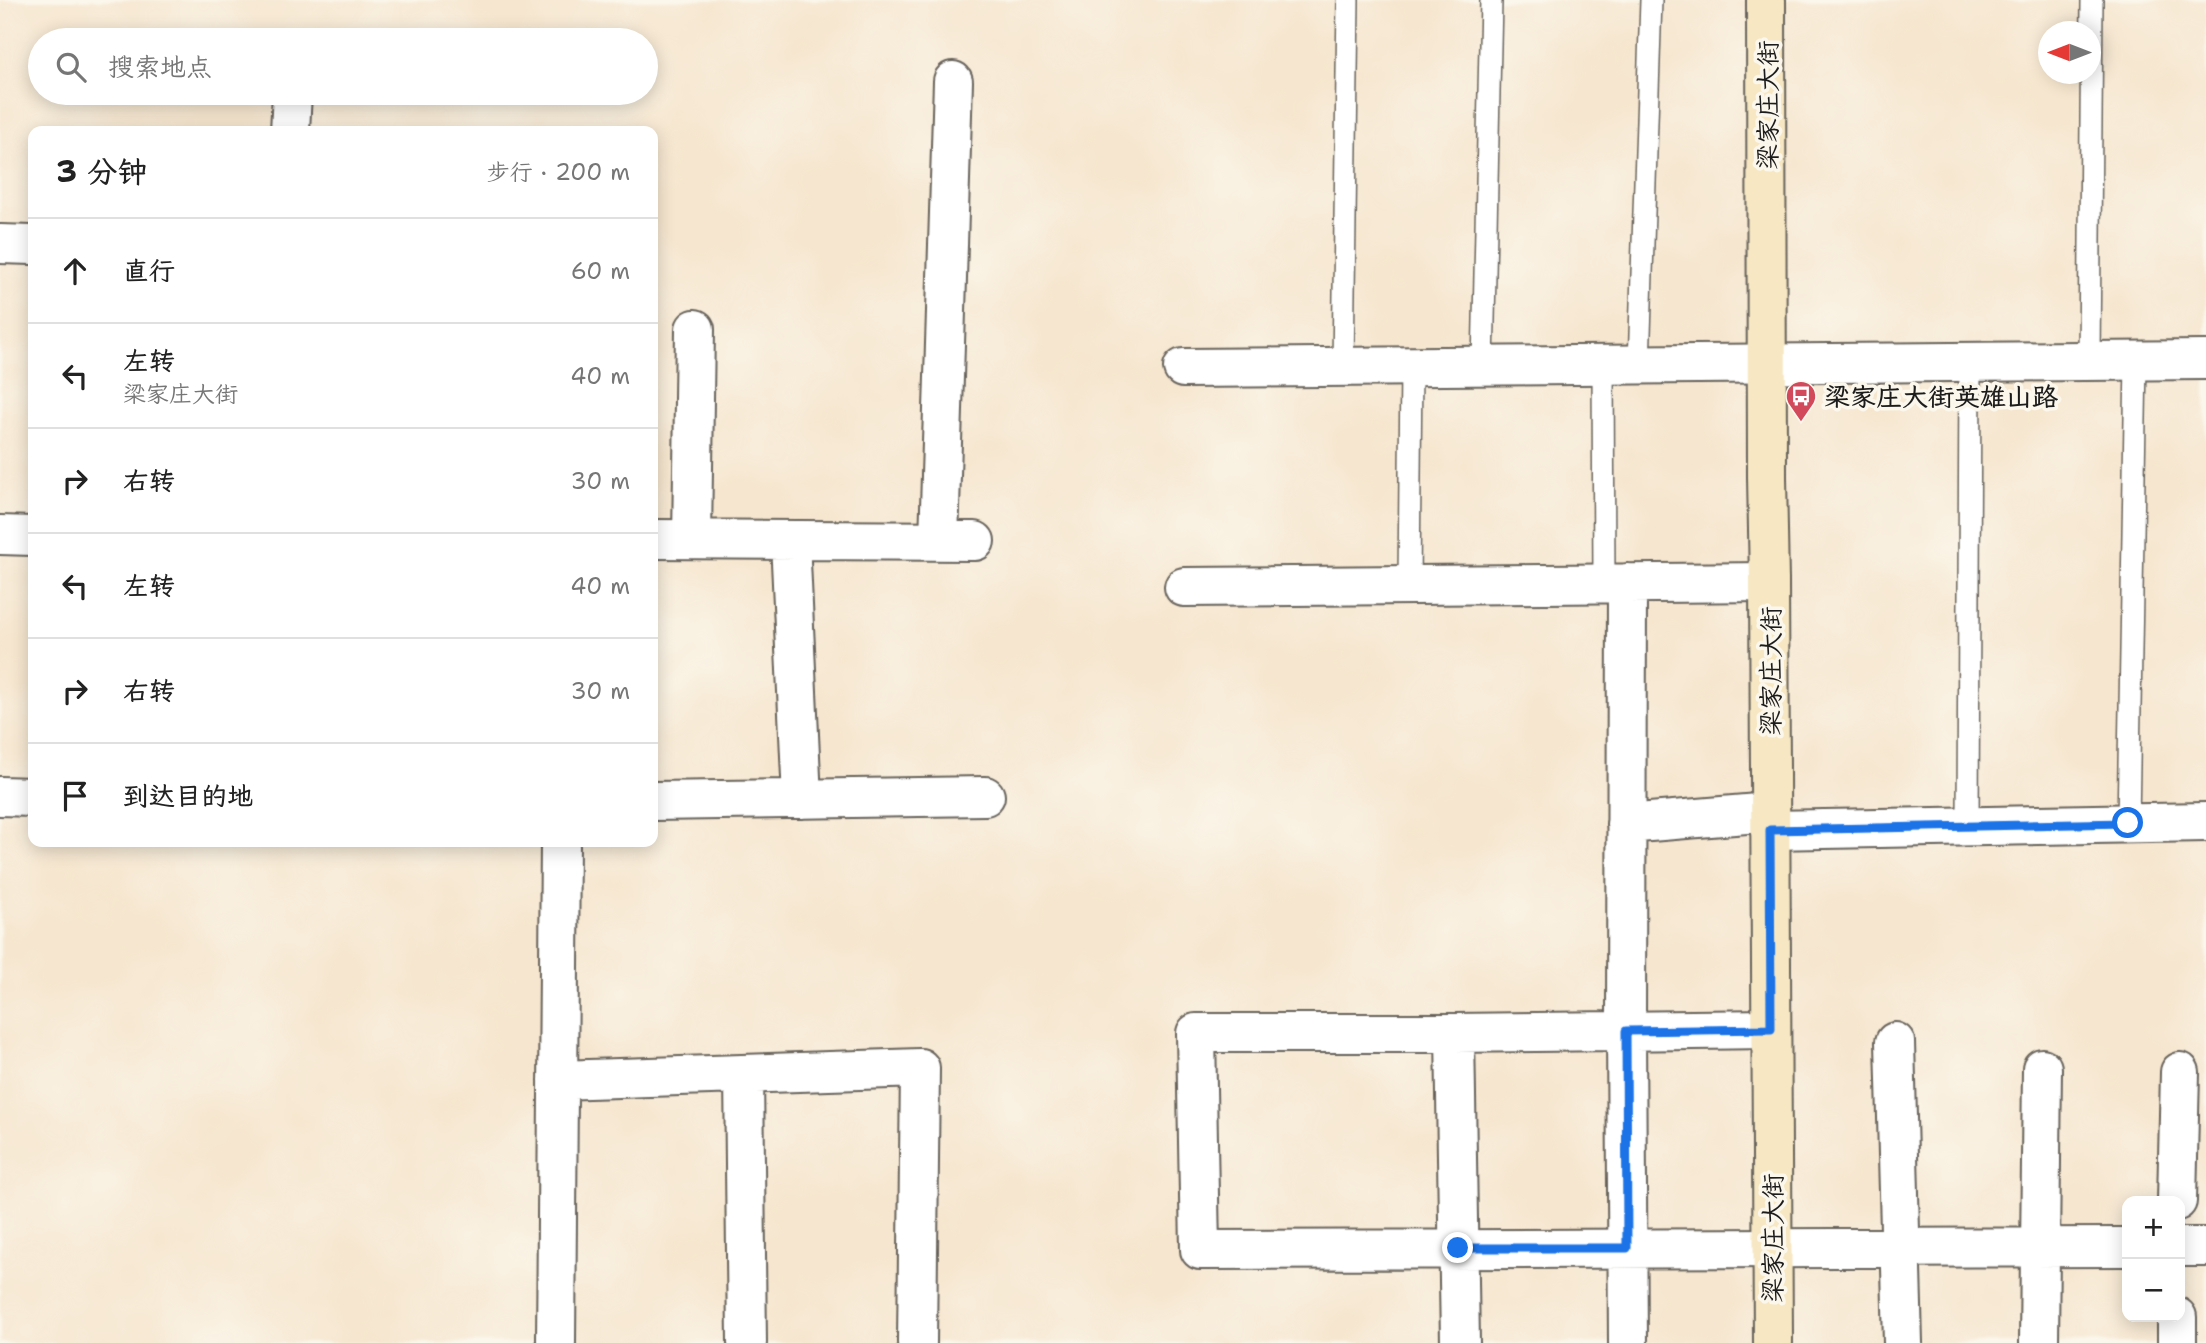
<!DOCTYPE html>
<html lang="zh">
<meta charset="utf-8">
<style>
body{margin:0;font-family:"Shantell Sans","LXGW WenKai TC",sans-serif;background:#f6f6f6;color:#222}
.controls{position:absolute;right:21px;bottom:21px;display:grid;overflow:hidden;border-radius:14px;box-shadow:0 4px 18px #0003}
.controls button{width:63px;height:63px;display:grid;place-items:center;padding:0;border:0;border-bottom:2px solid #e0e0e0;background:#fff;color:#222;font:35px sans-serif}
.compass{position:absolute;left:2038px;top:21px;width:63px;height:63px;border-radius:50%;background:#fff;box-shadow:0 4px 18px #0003;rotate:270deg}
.stop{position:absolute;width:21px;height:21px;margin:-16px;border:5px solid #1a73e8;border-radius:50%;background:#fff}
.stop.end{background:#1a73e8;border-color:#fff;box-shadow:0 2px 7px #0008}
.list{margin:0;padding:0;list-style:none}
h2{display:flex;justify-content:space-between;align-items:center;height:91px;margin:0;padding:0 28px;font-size:30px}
h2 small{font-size:23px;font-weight:400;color:#767676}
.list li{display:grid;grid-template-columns:46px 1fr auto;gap:21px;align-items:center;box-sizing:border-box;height:105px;padding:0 28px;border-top:2px solid #e0e0e0}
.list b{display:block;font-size:26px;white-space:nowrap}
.list p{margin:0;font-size:23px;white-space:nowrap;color:#767676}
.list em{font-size:23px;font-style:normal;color:#767676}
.icon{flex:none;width:38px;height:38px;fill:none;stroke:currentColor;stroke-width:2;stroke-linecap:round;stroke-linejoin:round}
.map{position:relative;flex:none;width:2206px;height:1343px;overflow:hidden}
.search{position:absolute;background:#fff;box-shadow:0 4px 18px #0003;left:28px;top:28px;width:630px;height:77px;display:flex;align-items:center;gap:18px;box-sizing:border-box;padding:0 24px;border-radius:38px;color:#767676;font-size:26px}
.panel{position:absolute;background:#fff;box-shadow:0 4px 18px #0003;left:28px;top:126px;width:630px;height:721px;border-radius:14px}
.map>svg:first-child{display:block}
</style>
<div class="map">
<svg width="2206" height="1343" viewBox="0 0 2206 1343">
<rect width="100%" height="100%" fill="#fbf7ec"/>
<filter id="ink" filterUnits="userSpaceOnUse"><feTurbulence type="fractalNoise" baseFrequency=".0143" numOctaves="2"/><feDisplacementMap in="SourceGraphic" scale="14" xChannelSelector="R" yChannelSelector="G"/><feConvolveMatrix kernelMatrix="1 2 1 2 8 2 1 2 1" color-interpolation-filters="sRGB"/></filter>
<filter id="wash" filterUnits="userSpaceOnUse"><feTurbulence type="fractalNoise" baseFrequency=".00686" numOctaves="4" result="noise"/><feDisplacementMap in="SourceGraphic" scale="28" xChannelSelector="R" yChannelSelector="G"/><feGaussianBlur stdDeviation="1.57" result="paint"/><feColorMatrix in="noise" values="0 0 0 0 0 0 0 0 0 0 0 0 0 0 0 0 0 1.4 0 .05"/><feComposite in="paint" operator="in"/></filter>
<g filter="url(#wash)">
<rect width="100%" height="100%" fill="#f6e6cf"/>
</g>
<g filter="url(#ink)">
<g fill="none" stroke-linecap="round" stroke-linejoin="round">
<g stroke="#68635b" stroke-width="24">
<path id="lane" d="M2089 361 2092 0
M1603 365 1604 583
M1639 365 1651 0
M1343 366 1348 0
M1483 366 1491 0
M1409 585 1411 366
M2128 823 2136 361
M1968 825 1970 362"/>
</g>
<g stroke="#68635b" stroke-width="42">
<path id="street" d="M290 131 292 93
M0 244 33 245
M1183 368 2206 360
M0 535 33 536
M653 539 975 541
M692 539 695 329
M790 540 802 799
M939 541 953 81
M1627 583 1626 1031 1628 1343
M1184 587 1769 582
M0 796 33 797
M653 801 985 796
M1626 824 1770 812
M1770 830 2206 822
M1455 1033 1771 1029
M1895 1042 1903 1343
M744 1074 747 1343
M558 1080 920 1068 917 1343
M2177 1201 2180 1072
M2180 1247H2206
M2177 1317V1343
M556 1343 560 842
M1460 1343 1455 1033H1196L1200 1250C1509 1248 1818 1247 2127 1247
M2039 1343 2042 1068"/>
</g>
<g stroke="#68635b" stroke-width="42">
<path id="secondary" d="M1766 0 1767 477 1769 582 1773 1343"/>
</g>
<use href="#lane" stroke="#fff" stroke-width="21"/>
<use href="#street" stroke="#fff" stroke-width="38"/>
<use href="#secondary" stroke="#f7e8c3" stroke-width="38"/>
</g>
</g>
<g fill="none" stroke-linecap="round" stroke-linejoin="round" filter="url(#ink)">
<path stroke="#1a73e8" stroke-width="9" d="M1458 1248H1627L1626 1031 1771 1029 1770 830 2128 823"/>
</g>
<defs>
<g id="bus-pin" transform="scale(1.575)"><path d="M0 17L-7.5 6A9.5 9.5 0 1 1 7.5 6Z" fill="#d1495b" stroke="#fbf7ec"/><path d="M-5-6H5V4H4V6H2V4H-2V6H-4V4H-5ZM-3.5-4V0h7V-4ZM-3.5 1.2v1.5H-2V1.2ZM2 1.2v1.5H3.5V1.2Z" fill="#fff"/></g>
</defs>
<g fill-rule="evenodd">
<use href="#bus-pin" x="1801" y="396"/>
</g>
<g text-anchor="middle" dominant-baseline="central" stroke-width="7" stroke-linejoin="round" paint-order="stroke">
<g font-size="26" fill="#1c1c1c" stroke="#fbf7ec">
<text transform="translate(1767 105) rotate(-90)">梁家庄大街</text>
<text transform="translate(1770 671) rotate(-90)">梁家庄大街</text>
<text transform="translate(1772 1238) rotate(-90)">梁家庄大街</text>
</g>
<g font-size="26" font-weight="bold" fill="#1c1c1c" stroke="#fbf7ec" text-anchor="start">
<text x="1824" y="396">梁家庄大街英雄山路</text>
</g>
</g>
</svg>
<div class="controls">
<button>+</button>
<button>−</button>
</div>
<svg class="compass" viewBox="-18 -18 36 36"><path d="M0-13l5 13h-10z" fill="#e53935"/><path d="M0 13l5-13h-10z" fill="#767676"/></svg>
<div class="stop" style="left:2128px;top:823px"></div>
<div class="stop end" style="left:1458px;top:1248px"></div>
<div class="search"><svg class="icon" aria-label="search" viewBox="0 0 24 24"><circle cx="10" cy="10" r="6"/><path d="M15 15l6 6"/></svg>搜索地点</div>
<section class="panel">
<h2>3 分钟<small>步行 · 200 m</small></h2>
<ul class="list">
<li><svg class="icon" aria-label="ahead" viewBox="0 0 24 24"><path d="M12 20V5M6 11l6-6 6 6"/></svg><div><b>直行</b></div><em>60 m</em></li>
<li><svg class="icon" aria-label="left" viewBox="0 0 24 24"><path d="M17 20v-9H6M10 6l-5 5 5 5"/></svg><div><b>左转</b><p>梁家庄大街</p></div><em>40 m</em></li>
<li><svg class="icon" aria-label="right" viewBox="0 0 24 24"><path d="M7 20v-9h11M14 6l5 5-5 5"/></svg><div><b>右转</b></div><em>30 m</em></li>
<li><svg class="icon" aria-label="left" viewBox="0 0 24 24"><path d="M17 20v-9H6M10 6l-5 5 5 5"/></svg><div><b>左转</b></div><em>40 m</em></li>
<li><svg class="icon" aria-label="right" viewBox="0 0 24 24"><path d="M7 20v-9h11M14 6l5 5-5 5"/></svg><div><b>右转</b></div><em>30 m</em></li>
<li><svg class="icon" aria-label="arrive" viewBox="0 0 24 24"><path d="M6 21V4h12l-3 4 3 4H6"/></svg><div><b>到达目的地</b></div></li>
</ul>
</section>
</div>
